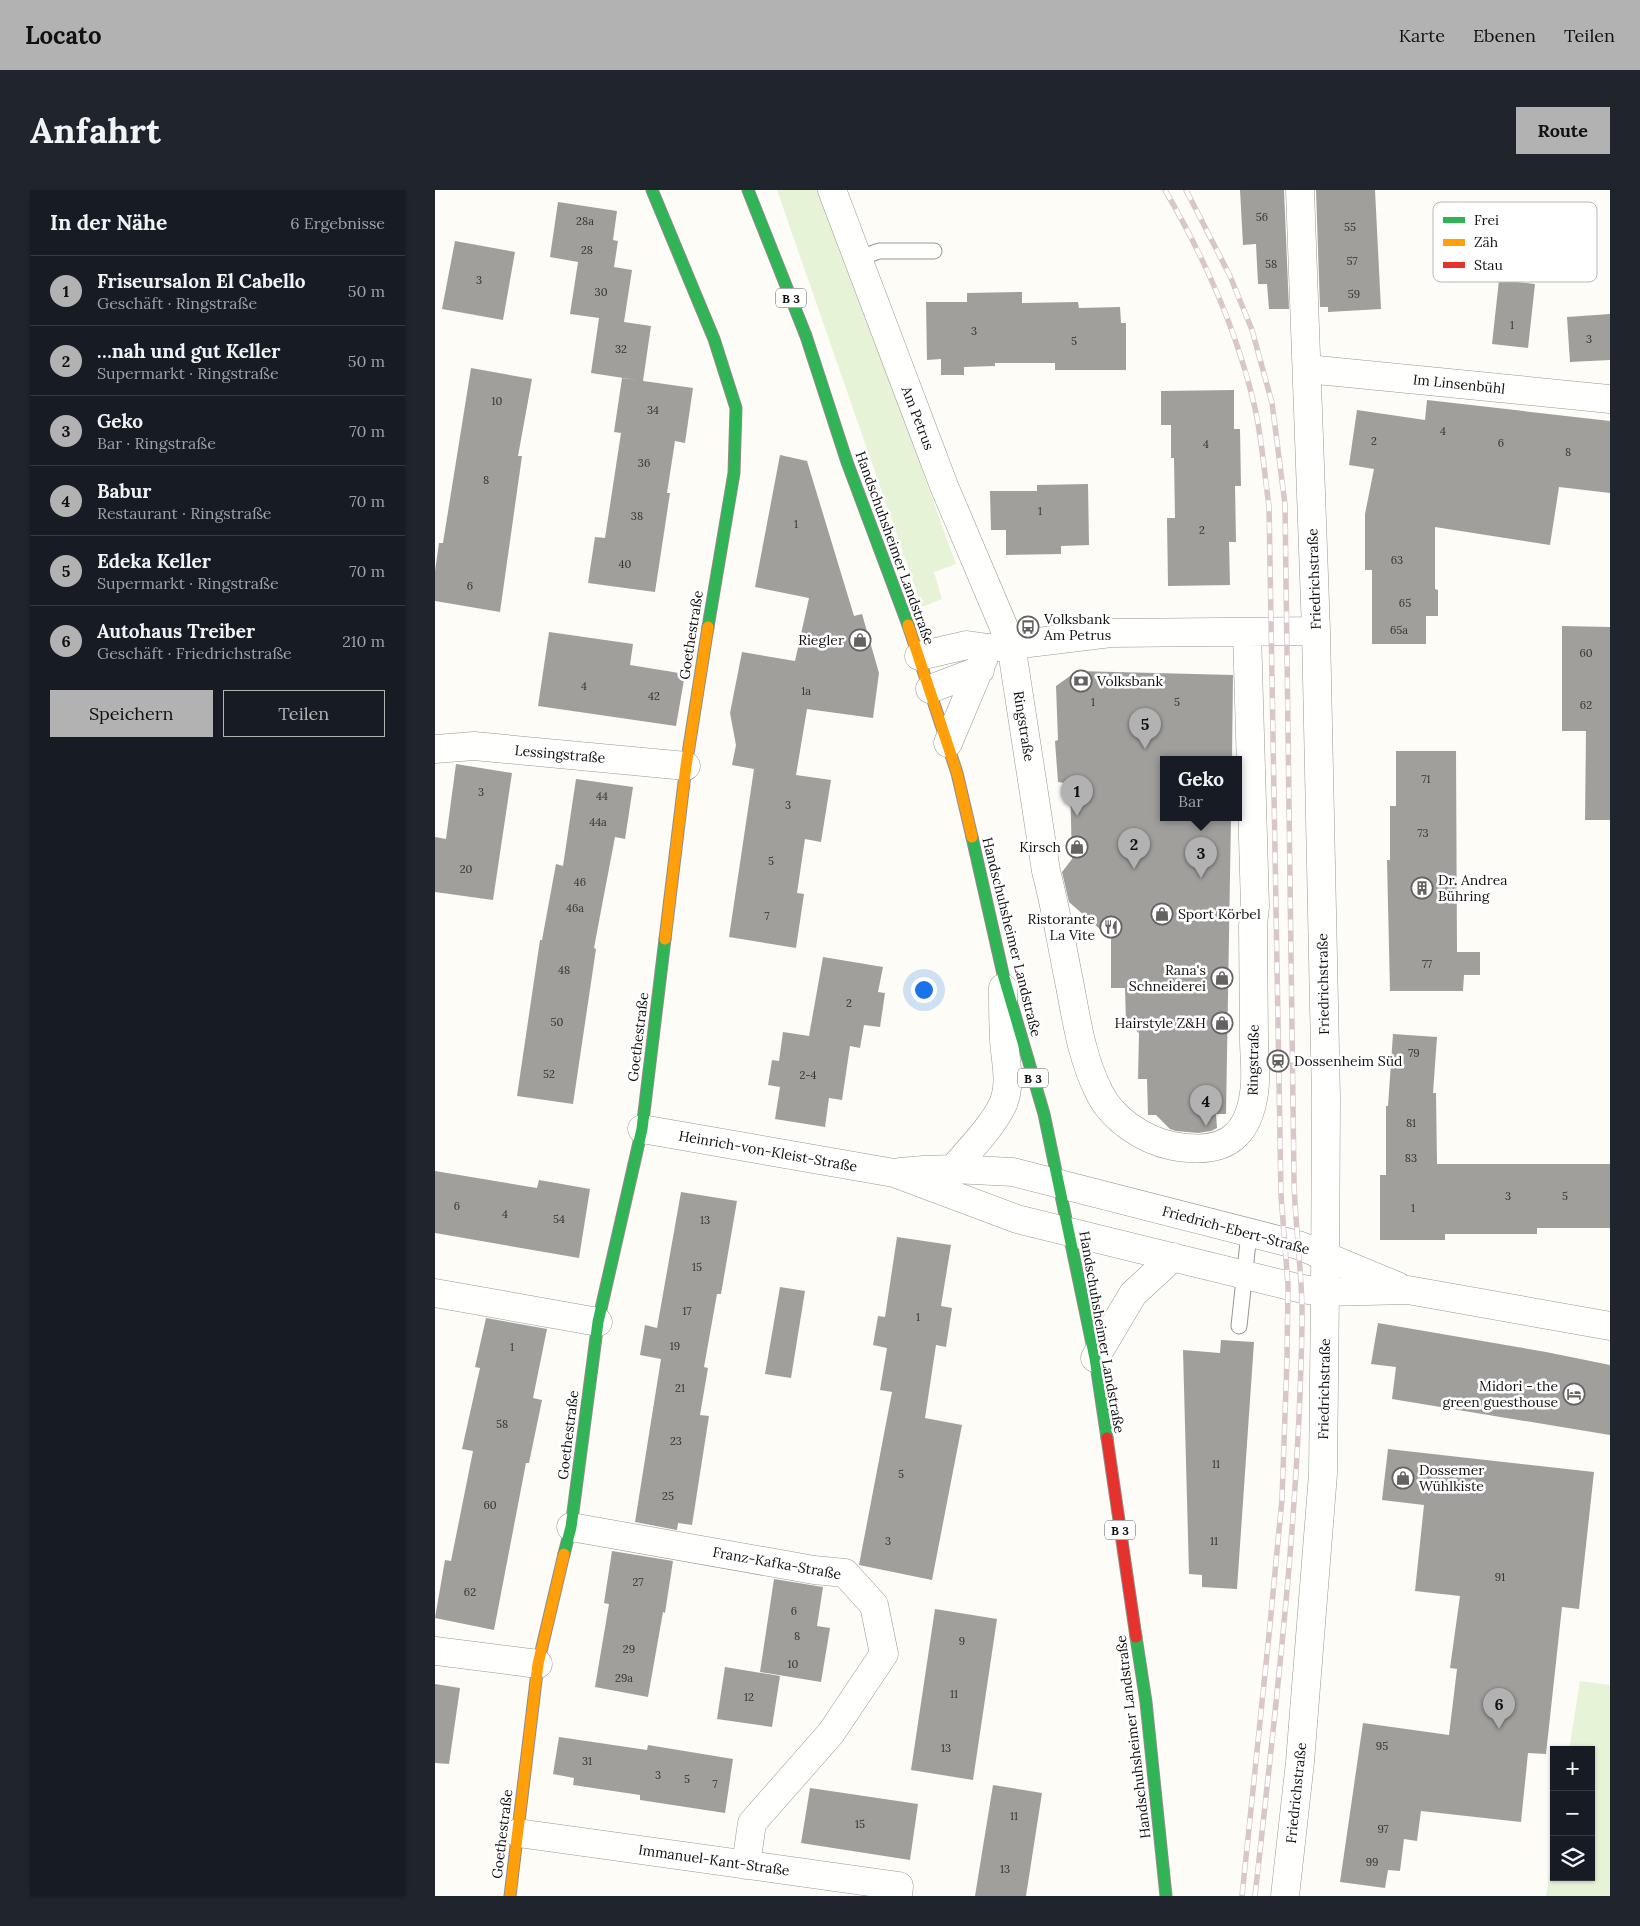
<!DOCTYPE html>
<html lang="de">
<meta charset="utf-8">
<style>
body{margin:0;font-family:Lora,serif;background:#20242c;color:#f1f3f6}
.controls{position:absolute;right:15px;bottom:15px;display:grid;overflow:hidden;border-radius:0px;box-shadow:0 1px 4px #0004}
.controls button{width:45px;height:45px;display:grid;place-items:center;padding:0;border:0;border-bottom:1px solid #363941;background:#171b24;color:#f1f3f6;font:25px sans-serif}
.you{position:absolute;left:488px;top:799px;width:18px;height:18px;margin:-12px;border:4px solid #fff;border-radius:50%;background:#1a73e8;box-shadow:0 0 0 8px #1a73e833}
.badge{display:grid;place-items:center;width:32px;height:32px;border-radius:50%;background:#b2b2b3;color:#111;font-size:16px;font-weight:700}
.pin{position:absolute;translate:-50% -41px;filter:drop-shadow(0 1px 2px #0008)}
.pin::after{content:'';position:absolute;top:26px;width:18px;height:15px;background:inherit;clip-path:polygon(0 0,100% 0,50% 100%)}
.popup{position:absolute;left:725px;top:566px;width:82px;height:65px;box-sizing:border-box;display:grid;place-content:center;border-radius:0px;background:#171b24;filter:drop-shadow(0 1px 4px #0005);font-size:16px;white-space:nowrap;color:#9ea1a6}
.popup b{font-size:19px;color:#f1f3f6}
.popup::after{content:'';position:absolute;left:50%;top:100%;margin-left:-10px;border:10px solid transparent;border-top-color:#171b24}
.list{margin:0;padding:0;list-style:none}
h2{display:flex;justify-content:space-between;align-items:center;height:65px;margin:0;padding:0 20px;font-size:21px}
h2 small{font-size:16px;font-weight:400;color:#9ea1a6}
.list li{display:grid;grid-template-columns:32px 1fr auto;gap:15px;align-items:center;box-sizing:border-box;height:70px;padding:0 20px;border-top:1px solid #363941}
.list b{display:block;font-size:19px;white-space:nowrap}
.list p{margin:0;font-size:16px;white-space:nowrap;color:#9ea1a6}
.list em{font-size:16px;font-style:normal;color:#9ea1a6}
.actions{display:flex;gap:10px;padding:15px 20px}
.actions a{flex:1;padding:11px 0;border:1px solid #b2b2b3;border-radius:0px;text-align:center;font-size:18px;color:#b2b2b3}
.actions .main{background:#b2b2b3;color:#111}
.icon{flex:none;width:28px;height:28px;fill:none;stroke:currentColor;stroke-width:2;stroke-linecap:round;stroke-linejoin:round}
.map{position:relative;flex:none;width:1175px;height:1706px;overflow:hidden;border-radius:0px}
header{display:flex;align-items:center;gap:30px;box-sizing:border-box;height:70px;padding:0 25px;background:#b2b2b3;color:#111}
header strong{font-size:24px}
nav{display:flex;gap:28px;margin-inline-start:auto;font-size:18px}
.intro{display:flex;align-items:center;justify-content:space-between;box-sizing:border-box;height:120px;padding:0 30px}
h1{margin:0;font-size:35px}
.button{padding:12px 22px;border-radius:0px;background:#b2b2b3;color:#111;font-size:18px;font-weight:700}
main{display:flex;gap:30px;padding:0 30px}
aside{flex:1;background:#171b24;border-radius:0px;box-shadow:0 1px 4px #0004}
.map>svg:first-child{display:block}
</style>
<header>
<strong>Locato</strong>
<nav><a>Karte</a><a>Ebenen</a><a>Teilen</a></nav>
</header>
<div class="intro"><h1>Anfahrt</h1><a class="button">Route</a></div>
<main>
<aside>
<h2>In der Nähe<small>6 Ergebnisse</small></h2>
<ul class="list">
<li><span class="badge">1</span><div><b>Friseursalon El Cabello</b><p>Geschäft · Ringstraße</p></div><em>50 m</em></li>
<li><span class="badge">2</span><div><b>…nah und gut Keller</b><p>Supermarkt · Ringstraße</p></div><em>50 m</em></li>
<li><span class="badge">3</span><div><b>Geko</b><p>Bar · Ringstraße</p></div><em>70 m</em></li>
<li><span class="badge">4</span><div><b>Babur</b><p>Restaurant · Ringstraße</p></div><em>70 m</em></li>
<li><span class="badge">5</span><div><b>Edeka Keller</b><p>Supermarkt · Ringstraße</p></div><em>70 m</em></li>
<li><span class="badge">6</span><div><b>Autohaus Treiber</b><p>Geschäft · Friedrichstraße</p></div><em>210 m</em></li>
</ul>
<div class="actions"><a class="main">Speichern</a><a>Teilen</a></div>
</aside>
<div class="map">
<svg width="1175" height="1706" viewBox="0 0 1175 1706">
<rect width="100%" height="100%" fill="#fdfcf7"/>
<path fill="#e7f3d7" d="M342 0H386L521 374 499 382 507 409 487 417Z
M1145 1491 1175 1495V1706H1111L1119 1657V1687H1156V1560H1134Z"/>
<path fill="#a19f9c" d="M805 0H849L854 119H834L832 94H823L821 54 808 55Z
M881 0H940L946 119 893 122V117H885Z
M123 12 182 21 178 50 183 51 179 77 197 80 189 132 216 136 208 191 156 183 164 128 135 124 143 72 115 67Z
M20 51 80 62 68 130 7 119Z
M1064 90 1100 94 1093 158 1057 154Z
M587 102V113L643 112 644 118 685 117 686 133H691V180H620V173H560V176L529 177V185H506V169L492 170 491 112H532V103Z
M1175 124V170L1135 172 1132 127Z
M36 178 97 189 83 266H87L65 422 0 411V381L4 353H8Z
M187 188 258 198 250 253 240 251 232 303H235L220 402 153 393 160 347 170 348 186 243 179 242Z
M799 200V239H805L806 296H800L801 352H794L795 395 733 396 732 328H740L739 268H736V235H726V201Z
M992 210 1175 231V303L1124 297 1115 355 1000 337V399L1003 400V426H991V454H937V380H930V324L939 279 914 275 922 220 990 230Z
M345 265 372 271 419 426 427 424 444 483 438 528 372 519 361 585 396 590 386 652 370 649 362 703 369 704 361 758 294 747 319 579 297 575 301 555 295 523 307 462 360 471 374 408 320 397Z
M653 294 654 355 626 356V364L571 365V340H556L555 301H602V295Z
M1127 436 1175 437V630H1150L1151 541H1127Z
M114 442 198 454 195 475 250 484 241 536 103 516Z
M642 481 798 485 797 569H728V627H796L791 924H781L782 938 776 941 763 943 741 941 735 939 721 925H713L712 889H703L704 843 691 833 690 798H676V749L634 712 627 682 637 669 635 594 623 592 620 551 623 550 621 496Z
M961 561H1021L1022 762H1045V785H1029L1028 801H955L952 670H955V616H961Z
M21 574 77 583 58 710 0 702V647L11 649Z
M141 589 198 597 190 649 180 647 168 710 159 758 161 759 138 914 82 906 105 750H107L121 674 128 676Z
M388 767 448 777 443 802 450 803 445 837 429 835 425 858 415 856 407 910 394 908 390 937 340 929 345 897 333 895 337 870 344 871 348 842 374 846Z
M958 844 1002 847 998 903H1001L1002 974H1175V1038H1102V1044H1010V1050H945V985H951V916H953Z
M0 981 102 998 104 990 155 999 144 1068 0 1043Z
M246 1002 302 1011 286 1104H282L269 1177 273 1178 265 1225 274 1226 257 1335 243 1333 242 1340 200 1332 226 1169 205 1165 210 1135 222 1138Z
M462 1047 516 1055 506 1116 517 1118 511 1157 501 1155 490 1228 527 1235 497 1390 424 1375 457 1202 445 1200 452 1158 438 1155 443 1126 450 1127Z
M345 1097 370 1101 356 1188 330 1184Z
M51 1128 112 1139 98 1208 107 1210 94 1273H91L59 1440 0 1428 10 1370 16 1371 38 1261 27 1259 45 1178 40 1177Z
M943 1133 1111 1162 1175 1175V1245L957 1209 961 1177 936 1174Z
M786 1150 819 1152 802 1399 767 1397V1385L754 1384 748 1160 785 1163Z
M953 1259 1159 1282 1144 1419 1127 1417 1111 1564 1093 1563 1086 1632 986 1621 982 1651 969 1649 965 1681 953 1680 950 1698 905 1692 928 1533 1014 1545 1022 1479 1015 1478 1025 1406 980 1401 989 1315 947 1310Z
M177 1361 238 1371 230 1423 228 1422 213 1507 160 1497 174 1414 169 1413Z
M339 1389 388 1397 382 1436 395 1438 386 1492 325 1482Z
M500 1419 562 1429 538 1590 476 1580Z
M290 1477 345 1486 337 1537 282 1529Z
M0 1494 25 1498 14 1574 0 1573Z
M124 1547 212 1560 213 1555 298 1569 290 1623 205 1610V1605L138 1595 139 1588 118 1584Z
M558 1595 607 1603 591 1706H540Z
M375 1598 483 1614 475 1670 366 1653Z"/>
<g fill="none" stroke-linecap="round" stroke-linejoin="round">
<g stroke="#979795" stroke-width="17">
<path id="lane" d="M422 69 444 61H499
M804 1136 814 1043"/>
</g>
<g stroke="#979795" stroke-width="29">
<path id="street" d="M397 0 509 296 576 454 611 681C621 719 627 757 635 796 642 833 647 868 664 902 677 929 708 950 738 956 759 960 786 961 802 944 812 934 817 917 819 903 822 886 819 867 819 849 819 812 818 774 818 736L820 716 812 442
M872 179 1175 209
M484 466 532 455 553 458 676 443 881 441
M495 499 545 480
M513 553 553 458
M0 559 39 556 251 576
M207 939 459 983 582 1029 867 1099 890 1102 973 1100 1175 1136
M518 979C534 960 558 936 568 914 577 892 570 871 569 849 568 832 568 815 568 798
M465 982 489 980 518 979 578 982 863 1055 962 1096
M0 1103 163 1132
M660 1168 698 1104 738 1067
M136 1337 379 1380 410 1383 439 1415 449 1464 396 1543 317 1633 311 1675
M0 1461 103 1474
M83 1643 464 1696 463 1706
M850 1706 865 1572 888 1284 890 1102 891 908 881 441 865 0"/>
</g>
<g stroke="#8e8d8b" stroke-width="13">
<path id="fast" d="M217 0 279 149 301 218 299 283 273 437
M313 0 371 146 412 272 473 435
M537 647 568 784 609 924 660 1168 672 1248
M129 1364 136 1337 163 1132 207 939 230 749
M701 1447 711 1512 731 1706"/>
</g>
<g stroke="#8e8d8b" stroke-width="13">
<path id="slow" d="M473 435 522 583 537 647
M230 749 251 576 273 437
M75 1706 103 1474 129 1364"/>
</g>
<g stroke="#8e8d8b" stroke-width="13">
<path id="jam" d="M672 1248 701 1447"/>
</g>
<use href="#lane" stroke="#fffffe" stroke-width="15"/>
<use href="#street" stroke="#fffffe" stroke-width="28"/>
<use href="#fast" stroke="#30b455" stroke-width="11"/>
<use href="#slow" stroke="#ff9f0a" stroke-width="11"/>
<use href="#jam" stroke="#e5322d" stroke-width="11"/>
<g stroke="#d9c6c7" stroke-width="5.5">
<path id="rail" d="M730 0C769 67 801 138 819 214 827 247 829 282 834 316L846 1005 853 1095 852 1169 847 1309 834 1445 807 1706
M751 0 795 86 817 140 837 213 850 314 859 990C860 1038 868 1085 867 1133 864 1325 841 1515 820 1706"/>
</g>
<use href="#rail" stroke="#fff" stroke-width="4" stroke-dasharray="11" stroke-linecap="butt"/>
</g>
<defs>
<g id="bus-ring" transform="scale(1.125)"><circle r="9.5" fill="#fff" stroke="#646362" stroke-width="1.5"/><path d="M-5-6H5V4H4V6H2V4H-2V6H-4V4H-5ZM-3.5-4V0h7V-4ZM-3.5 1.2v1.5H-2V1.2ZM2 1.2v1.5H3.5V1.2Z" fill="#646362"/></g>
<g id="shop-ring" transform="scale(1.125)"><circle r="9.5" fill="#fff" stroke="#646362" stroke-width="1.5"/><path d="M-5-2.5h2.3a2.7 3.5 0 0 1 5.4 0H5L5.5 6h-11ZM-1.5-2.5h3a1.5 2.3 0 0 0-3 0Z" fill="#646362"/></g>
<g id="bank-ring" transform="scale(1.125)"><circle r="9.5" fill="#fff" stroke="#646362" stroke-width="1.5"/><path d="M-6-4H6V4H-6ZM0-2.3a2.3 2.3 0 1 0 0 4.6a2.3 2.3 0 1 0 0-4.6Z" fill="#646362"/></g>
<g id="building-ring" transform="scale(1.125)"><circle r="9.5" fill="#fff" stroke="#646362" stroke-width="1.5"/><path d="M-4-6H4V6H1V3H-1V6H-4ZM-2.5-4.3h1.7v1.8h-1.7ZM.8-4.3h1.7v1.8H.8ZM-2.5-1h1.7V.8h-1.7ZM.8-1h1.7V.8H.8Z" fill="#646362"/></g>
<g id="restaurant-ring" transform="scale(1.125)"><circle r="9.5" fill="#fff" stroke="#646362" stroke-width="1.5"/><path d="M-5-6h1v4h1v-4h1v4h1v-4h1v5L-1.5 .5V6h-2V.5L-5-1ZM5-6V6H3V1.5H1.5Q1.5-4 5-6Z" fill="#646362"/></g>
<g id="station-ring" transform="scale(1.125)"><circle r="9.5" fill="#fff" stroke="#646362" stroke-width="1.5"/><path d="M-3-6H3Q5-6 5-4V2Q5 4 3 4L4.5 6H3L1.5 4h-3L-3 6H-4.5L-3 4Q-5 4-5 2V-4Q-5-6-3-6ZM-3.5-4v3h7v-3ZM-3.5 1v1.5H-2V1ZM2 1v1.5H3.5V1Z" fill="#646362"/></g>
<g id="hotel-ring" transform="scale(1.125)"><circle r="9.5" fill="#fff" stroke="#646362" stroke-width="1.5"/><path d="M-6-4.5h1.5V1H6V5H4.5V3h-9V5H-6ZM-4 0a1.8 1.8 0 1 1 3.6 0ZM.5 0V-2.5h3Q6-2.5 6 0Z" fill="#646362"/></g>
</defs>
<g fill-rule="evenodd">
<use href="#bus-ring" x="593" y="437"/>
<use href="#shop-ring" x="425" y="450"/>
<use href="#bank-ring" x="646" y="491"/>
<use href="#shop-ring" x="642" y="657"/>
<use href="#building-ring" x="987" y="698"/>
<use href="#shop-ring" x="727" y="724"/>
<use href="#restaurant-ring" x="676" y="737"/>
<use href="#shop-ring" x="787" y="788"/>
<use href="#shop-ring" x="787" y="833"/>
<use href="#station-ring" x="843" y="871"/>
<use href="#hotel-ring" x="1139" y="1204"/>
<use href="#shop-ring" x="968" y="1288"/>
</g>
<g text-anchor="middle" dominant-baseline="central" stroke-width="5" stroke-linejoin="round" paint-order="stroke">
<g font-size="11" fill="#353434">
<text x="827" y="27">56</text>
<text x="150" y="31">28a</text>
<text x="915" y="37">55</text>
<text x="152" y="60">28</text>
<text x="917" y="71">57</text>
<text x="836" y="74">58</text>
<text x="44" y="90">3</text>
<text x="166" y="102">30</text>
<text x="919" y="104">59</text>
<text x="1077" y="135">1</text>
<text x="539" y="141">3</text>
<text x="1154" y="149">3</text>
<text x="639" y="151">5</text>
<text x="186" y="159">32</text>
<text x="62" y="211">10</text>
<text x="218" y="220">34</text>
<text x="1008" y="241">4</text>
<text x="939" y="251">2</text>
<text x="1066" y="253">6</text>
<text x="771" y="254">4</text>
<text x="1133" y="262">8</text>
<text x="209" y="273">36</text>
<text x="51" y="290">8</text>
<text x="605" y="321">1</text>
<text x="202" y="326">38</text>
<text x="361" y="334">1</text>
<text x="767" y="340">2</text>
<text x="962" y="370">63</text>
<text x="190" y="374">40</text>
<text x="35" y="396">6</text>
<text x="970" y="413">65</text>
<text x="964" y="440">65a</text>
<text x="1151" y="463">60</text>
<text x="149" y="496">4</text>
<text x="371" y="501">1a</text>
<text x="219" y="506">42</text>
<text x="658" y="512">1</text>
<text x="742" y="512">5</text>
<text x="1151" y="515">62</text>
<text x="991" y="589">71</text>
<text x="46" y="602">3</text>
<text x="167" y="606">44</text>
<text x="353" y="615">3</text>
<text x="163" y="632">44a</text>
<text x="988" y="643">73</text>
<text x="336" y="671">5</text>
<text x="31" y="679">20</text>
<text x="145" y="692">46</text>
<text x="140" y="718">46a</text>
<text x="332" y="726">7</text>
<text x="992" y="774">77</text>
<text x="129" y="780">48</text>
<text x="414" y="813">2</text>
<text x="122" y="832">50</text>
<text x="979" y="863">79</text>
<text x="114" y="884">52</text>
<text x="373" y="885">2-4</text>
<text x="976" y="933">81</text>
<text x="976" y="968">83</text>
<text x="1073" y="1006">3</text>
<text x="1130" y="1006">5</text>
<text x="22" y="1016">6</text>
<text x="978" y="1018">1</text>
<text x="70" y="1024">4</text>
<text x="124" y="1029">54</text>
<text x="270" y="1030">13</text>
<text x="262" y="1077">15</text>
<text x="252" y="1121">17</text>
<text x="483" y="1127">1</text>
<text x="240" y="1156">19</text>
<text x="77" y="1157">1</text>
<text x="245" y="1198">21</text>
<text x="67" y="1234">58</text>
<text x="241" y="1251">23</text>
<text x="781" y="1274">11</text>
<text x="466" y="1284">5</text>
<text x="233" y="1306">25</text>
<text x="55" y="1315">60</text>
<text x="453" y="1351">3</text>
<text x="779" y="1351">11</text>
<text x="1065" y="1387">91</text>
<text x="203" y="1392">27</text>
<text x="35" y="1402">62</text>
<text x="359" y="1421">6</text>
<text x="362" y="1446">8</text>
<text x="527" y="1451">9</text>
<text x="194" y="1459">29</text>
<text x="358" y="1474">10</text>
<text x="189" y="1488">29a</text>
<text x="519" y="1504">11</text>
<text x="314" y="1507">12</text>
<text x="947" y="1556">95</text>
<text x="511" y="1558">13</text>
<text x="152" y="1571">31</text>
<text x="223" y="1585">3</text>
<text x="252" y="1589">5</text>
<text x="280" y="1594">7</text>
<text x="579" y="1626">11</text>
<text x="425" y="1634">15</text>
<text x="948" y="1639">97</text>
<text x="937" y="1672">99</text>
<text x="570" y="1679">13</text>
</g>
<g fill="#fff" stroke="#585858" stroke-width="1">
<rect x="341" y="98.5" width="30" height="19" rx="4"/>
<rect x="583" y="878.5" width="30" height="19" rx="4"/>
<rect x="670" y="1330.5" width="30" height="19" rx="4"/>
</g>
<g font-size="12" font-weight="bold" fill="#111">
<text x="356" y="108">B 3</text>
<text x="598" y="888">B 3</text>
<text x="685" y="1340">B 3</text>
</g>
<g font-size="14" fill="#111" stroke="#fff">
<text transform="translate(1024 194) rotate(6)">Im Linsenbühl</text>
<text transform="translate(483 228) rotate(69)">Am Petrus</text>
<text transform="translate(460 358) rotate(70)">Handschuhsheimer Landstraße</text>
<text transform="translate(879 389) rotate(-92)">Friedrichstraße</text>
<text transform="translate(256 445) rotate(-81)">Goethestraße</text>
<text transform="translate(589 536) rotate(81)">Ringstraße</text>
<text transform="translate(125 564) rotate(5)">Lessingstraße</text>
<text transform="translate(577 747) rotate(76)">Handschuhsheimer Landstraße</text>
<text transform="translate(888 794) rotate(-91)">Friedrichstraße</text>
<text transform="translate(203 847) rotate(-83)">Goethestraße</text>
<text transform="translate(818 870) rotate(-89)">Ringstraße</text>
<text transform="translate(333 961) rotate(10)">Heinrich-von-Kleist-Straße</text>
<text transform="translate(801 1040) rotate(15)">Friedrich-Ebert-Straße</text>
<text transform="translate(667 1142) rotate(80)">Handschuhsheimer Landstraße</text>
<text transform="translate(889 1199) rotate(-89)">Friedrichstraße</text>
<text transform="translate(133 1245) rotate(-83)">Goethestraße</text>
<text transform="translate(342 1373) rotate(10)">Franz-Kafka-Straße</text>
<text transform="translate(698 1547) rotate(-97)">Handschuhsheimer Landstraße</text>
<text transform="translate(861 1603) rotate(-84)">Friedrichstraße</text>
<text transform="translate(67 1644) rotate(-83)">Goethestraße</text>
<text transform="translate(279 1670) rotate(8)">Immanuel-Kant-Straße</text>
</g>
<g font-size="14" fill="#111" stroke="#fff" text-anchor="start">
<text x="609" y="429">Volksbank<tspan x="609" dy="16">Am Petrus</tspan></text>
<text x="409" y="450" text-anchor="end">Riegler</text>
<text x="662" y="491">Volksbank</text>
<text x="626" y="657" text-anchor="end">Kirsch</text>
<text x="1003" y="690">Dr. Andrea<tspan x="1003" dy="16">Bühring</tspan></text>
<text x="743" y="724">Sport Körbel</text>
<text x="660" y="729" text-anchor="end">Ristorante<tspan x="660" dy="16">La Vite</tspan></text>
<text x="771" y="780" text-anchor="end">Rana's<tspan x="771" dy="16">Schneiderei</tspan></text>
<text x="771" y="833" text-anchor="end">Hairstyle Z&amp;H</text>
<text x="859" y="871">Dossenheim Süd</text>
<text x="1123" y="1196" text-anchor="end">Midori - the<tspan x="1123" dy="16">green guesthouse</tspan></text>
<text x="984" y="1280">Dossemer<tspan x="984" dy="16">Wühlkiste</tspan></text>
</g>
</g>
<rect x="998" y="12" width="164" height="80" rx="8" fill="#fff" stroke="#b8b8b8" stroke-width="1"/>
<rect x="1008" y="27" width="22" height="6" fill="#30b455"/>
<rect x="1008" y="49" width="22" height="7" fill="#ff9f0a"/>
<rect x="1008" y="72" width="22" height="6" fill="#e5322d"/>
<g font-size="14" fill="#111">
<text x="1039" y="35">Frei</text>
<text x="1039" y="57">Zäh</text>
<text x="1039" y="80">Stau</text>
</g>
</svg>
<div class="controls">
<button>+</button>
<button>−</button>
<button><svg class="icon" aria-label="layers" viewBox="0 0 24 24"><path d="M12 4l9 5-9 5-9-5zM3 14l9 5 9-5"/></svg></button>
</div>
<div class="you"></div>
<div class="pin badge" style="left:642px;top:626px">1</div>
<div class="pin badge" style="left:699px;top:679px">2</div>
<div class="pin badge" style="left:766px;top:688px">3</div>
<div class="popup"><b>Geko</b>Bar</div>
<div class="pin badge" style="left:771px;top:936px">4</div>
<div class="pin badge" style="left:710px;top:559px">5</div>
<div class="pin badge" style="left:1064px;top:1539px">6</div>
</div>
</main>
